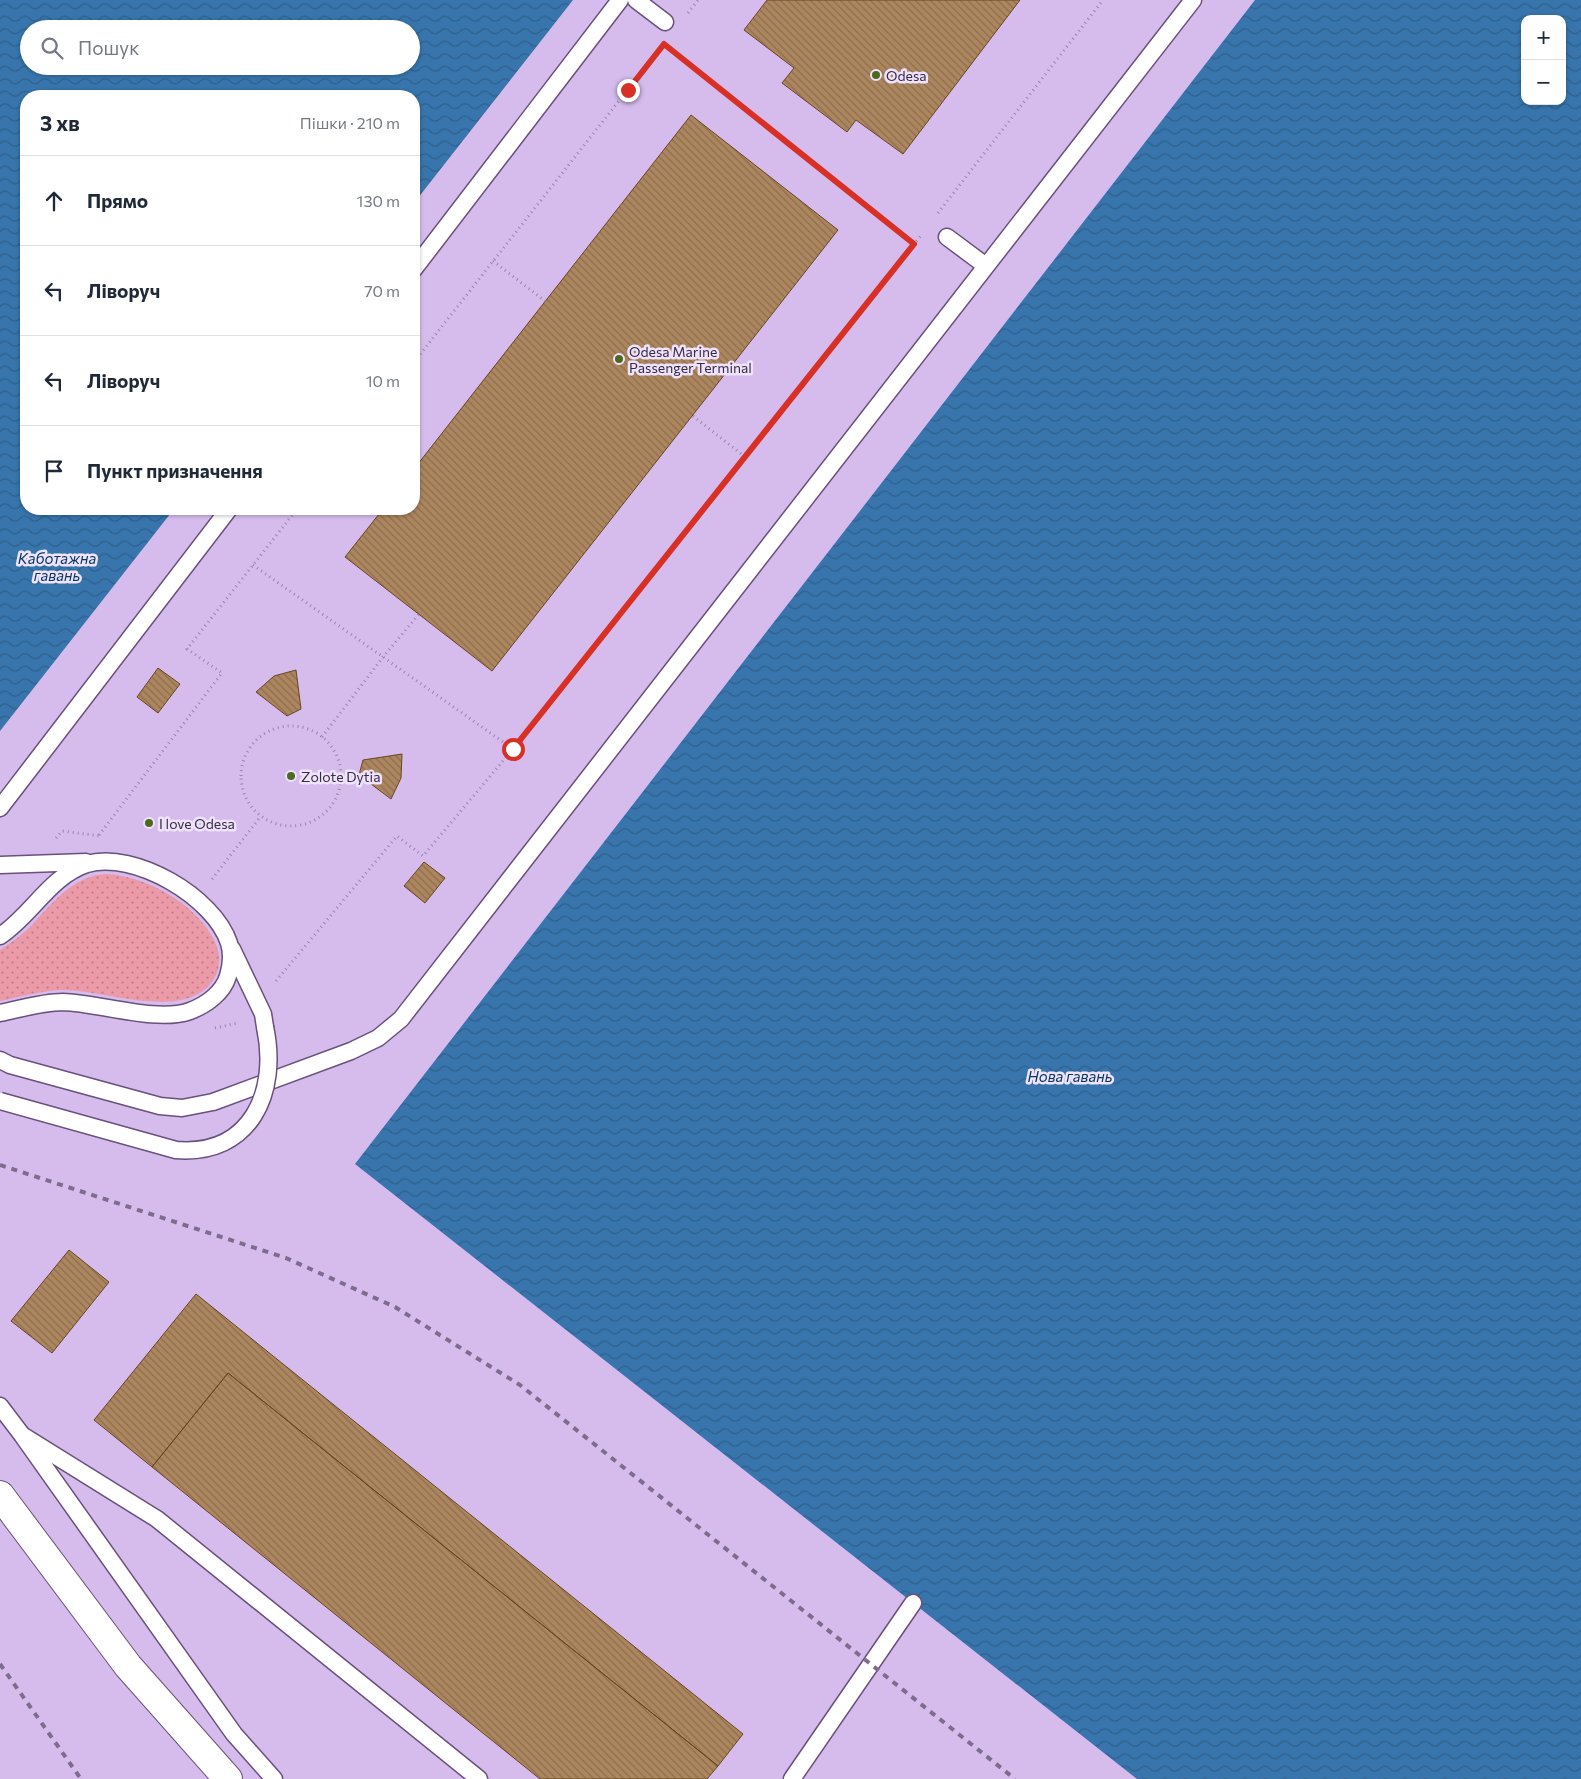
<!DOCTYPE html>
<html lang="uk">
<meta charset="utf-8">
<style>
body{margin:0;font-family:Commissioner,sans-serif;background:#f2f2f3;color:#1f2937}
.controls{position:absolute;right:15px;top:15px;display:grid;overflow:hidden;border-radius:10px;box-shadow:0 1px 4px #0004}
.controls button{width:45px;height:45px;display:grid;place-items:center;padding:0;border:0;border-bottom:1px solid #e0e1e3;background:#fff;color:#1f2937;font:25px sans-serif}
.stop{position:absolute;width:15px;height:15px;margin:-11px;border:4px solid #d93025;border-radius:50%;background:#fff}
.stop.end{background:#d93025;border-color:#fff;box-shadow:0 1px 5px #0008}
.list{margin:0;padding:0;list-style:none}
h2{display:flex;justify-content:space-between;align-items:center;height:65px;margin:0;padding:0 20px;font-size:21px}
h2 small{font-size:16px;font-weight:400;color:#747a83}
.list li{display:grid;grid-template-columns:32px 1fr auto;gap:15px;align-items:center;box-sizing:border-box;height:90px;padding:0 20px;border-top:1px solid #e0e1e3}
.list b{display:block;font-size:19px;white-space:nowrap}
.list em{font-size:16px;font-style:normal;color:#747a83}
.icon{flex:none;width:28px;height:28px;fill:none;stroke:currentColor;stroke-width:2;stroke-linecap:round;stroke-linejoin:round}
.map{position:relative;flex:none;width:1581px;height:1779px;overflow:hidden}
.search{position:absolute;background:#fff;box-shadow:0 1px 4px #0004;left:20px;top:20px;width:400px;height:55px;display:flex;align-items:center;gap:12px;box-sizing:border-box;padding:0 18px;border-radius:28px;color:#747a83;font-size:19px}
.panel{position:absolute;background:#fff;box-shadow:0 1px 4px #0004;left:20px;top:90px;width:400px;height:425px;border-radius:20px}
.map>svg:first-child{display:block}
</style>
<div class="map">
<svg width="1581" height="1779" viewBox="0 0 1581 1779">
<defs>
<pattern id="grass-dots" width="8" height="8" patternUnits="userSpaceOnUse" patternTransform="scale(1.25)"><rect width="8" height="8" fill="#ec99a8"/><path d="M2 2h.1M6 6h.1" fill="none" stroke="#c07d8a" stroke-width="1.8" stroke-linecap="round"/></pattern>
<pattern id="water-waves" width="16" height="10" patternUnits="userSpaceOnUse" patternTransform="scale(1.25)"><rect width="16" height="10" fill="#3775ac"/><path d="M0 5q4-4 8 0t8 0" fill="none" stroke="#2f608d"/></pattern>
<pattern id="building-back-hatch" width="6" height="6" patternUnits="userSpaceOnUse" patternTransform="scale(1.25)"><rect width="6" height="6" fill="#ac865e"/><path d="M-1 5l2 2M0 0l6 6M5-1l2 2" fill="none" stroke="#8d6e4f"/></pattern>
</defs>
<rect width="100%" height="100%" fill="#d5bced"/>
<path fill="url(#grass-dots)" d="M106 874C125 875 144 881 161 890 190 904 240 949 210 984 181 1020 103 990 64 990 43 990 20 997 0 1001V950C11 943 22 935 31 926 52 903 73 876 106 874Z"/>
<path fill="url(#water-waves)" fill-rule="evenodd" d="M0 0H573L414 203V96H26V509H174L0 731ZM29 29H411V66H29Z
M1255 0H1581V1779H1137L355 1164ZM1525 19H1562V101H1525Z"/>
<path fill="url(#building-back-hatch)" stroke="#68461e" d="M767 0H1020L903 154 856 120 847 132 782 83 794 68 744 30Z
M691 115 838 230 492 671 345 557 383 509H414V469Z
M158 668 180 684 158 713 137 697Z
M296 670 301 709 287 716 256 692 274 676Z
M402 754 401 778 391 799 359 775 363 760Z
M424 862 445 878 425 903 404 886Z
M69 1250 109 1282 52 1353 11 1321Z
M196 1294 743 1734 718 1766 228 1373 152 1467 94 1420Z
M228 1373 718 1766 707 1779H540L152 1467Z"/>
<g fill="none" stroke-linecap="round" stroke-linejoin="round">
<g stroke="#68517c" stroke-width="19">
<path id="lane" d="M636 0 665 22
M947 237 986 266
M414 269 620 0
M0 808 229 509
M0 865 86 862
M0 936C31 916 50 876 87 864 134 850 214 897 229 943 232 953 231 966 228 976 223 993 206 1005 190 1011 157 1023 99 1003 63 1002 42 1002 20 1009 0 1013
M232 949 263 1014 265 1027
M0 1060 10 1065 160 1106 182 1108 213 1102 351 1051 378 1038 401 1019 1193 0
M0 1406 22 1435 234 1734 274 1779
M22 1435 157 1519 479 1779
M792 1779 913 1603"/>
</g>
<g stroke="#68517c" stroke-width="30">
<path id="street" d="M0 1495 128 1666 228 1779"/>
</g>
<path stroke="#9986ab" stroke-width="3" stroke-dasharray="1 4" stroke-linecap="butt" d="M688 13 698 0
M669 47 915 244
M938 213 1103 0
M493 261 545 301
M414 362 662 46
M693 416 745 457
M253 565 513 749
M241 776a50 50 0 1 1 100 0a50 50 0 1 1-100 0Z
M322 737 383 657 419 614
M99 835 222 673 187 649 297 509
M56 838 62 831 101 836
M212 879 261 816
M276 981 397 836 423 856 513 749 922 234
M215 1028 238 1023"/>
<use href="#lane" stroke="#fff" stroke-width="16"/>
<use href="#street" stroke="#fff" stroke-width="28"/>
<path stroke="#7d6c8c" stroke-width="4" stroke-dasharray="6 6" stroke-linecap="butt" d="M0 1165 286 1258 395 1307 520 1385 1015 1779
M0 1664 81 1779"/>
<g stroke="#68517c" stroke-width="19" stroke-linecap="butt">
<path id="lane-bridge" d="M0 1101 176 1150C251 1156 279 1092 265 1027"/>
</g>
<use href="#lane-bridge" stroke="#fff" stroke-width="16"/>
</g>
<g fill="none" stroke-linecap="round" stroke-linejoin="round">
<path stroke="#d93025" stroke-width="6" d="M513 749 914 244 664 44 628 90"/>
</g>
<g fill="#4c691d" stroke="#efe2fc" stroke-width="2">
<circle cx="876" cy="75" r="5"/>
<circle cx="619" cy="359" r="5"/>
<circle cx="291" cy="776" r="5"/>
<circle cx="149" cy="823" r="5"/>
</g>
<g text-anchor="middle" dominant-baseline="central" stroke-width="5" stroke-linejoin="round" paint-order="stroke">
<g font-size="14" fill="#372d40" stroke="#efe2fc" text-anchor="start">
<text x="886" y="75">Odesa</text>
<text x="629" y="351">Odesa Marine<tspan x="629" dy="16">Passenger Terminal</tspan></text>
<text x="301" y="776">Zolote Dytia</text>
<text x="159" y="823">I love Odesa</text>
</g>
<g font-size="15" font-style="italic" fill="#04355b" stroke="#efe2fc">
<text x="57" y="558">Каботажна<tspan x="57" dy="17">гавань</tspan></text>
<text x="1070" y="1076">Нова гавань</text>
</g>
</g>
</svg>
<div class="controls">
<button>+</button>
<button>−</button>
</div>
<div class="stop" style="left:513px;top:749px"></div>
<div class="stop end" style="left:628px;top:90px"></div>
<div class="search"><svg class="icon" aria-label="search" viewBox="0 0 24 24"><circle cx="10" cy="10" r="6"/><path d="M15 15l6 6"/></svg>Пошук</div>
<section class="panel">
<h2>3 хв<small>Пішки · 210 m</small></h2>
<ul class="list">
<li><svg class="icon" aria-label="ahead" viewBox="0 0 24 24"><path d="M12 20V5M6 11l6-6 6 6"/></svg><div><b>Прямо</b></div><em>130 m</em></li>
<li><svg class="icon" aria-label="left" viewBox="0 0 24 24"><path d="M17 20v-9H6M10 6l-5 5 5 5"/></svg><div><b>Ліворуч</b></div><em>70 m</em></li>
<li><svg class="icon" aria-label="left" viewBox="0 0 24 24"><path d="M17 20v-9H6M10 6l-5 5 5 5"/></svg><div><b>Ліворуч</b></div><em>10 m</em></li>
<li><svg class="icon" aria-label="arrive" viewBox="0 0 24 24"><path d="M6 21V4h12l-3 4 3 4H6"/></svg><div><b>Пункт призначення</b></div></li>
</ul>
</section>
</div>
